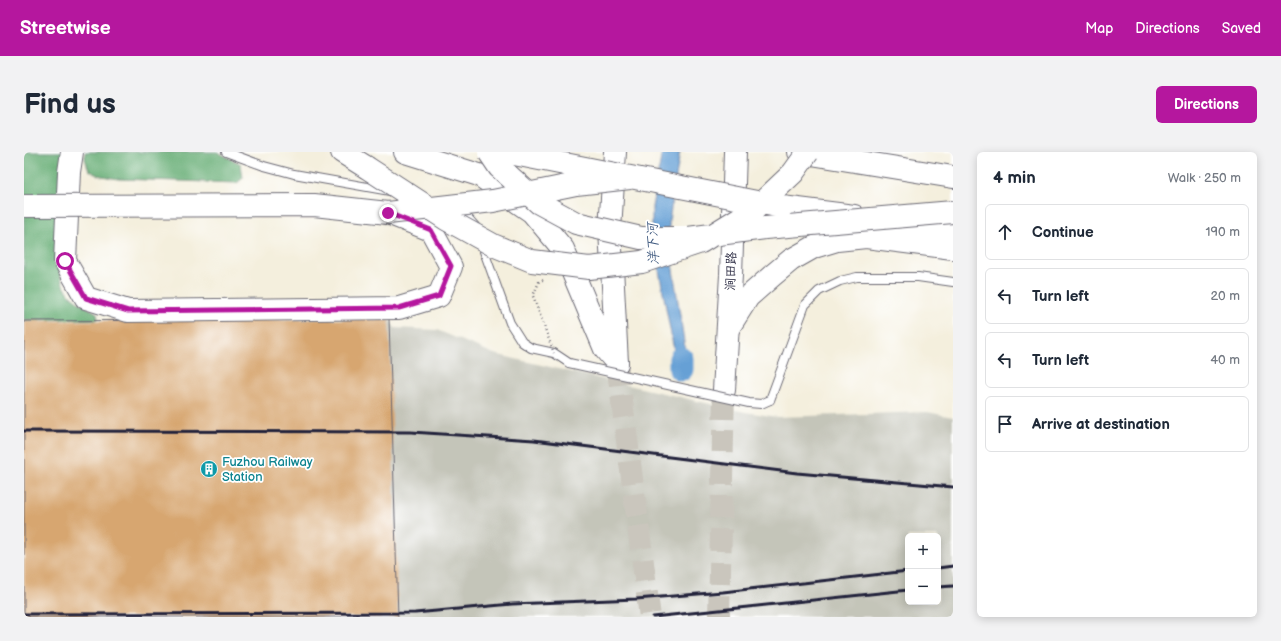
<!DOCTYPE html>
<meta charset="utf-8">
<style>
body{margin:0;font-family:"Balsamiq Sans","LXGW WenKai TC",sans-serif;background:#f2f2f3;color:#1f2937}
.controls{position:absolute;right:12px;bottom:12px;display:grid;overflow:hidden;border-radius:6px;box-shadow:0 2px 10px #0003}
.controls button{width:36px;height:36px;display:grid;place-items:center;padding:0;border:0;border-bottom:1px solid #e0e1e3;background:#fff;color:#1f2937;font:20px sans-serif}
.stop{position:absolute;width:12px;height:12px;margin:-9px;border:3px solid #b5179e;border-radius:50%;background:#fff}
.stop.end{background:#b5179e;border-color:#fff;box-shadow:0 1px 4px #0008}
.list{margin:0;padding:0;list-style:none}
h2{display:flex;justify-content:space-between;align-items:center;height:52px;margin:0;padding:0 16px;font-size:17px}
h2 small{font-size:13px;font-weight:400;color:#747a83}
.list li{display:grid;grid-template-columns:26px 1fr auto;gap:12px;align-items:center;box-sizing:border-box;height:56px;margin:0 8px 8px;padding:0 8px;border:1px solid #e0e1e3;border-radius:6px}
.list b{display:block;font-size:15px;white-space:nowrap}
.list em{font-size:13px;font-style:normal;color:#747a83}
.icon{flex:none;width:22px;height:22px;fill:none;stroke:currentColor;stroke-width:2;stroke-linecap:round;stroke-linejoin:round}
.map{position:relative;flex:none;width:929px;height:465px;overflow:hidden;border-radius:6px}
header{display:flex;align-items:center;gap:24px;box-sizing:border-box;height:56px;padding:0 20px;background:#b5179e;color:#fff}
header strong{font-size:19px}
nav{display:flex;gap:22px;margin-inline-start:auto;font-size:14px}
.intro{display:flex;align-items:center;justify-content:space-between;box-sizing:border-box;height:96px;padding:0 24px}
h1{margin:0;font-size:28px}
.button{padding:10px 18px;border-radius:6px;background:#b5179e;color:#fff;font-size:14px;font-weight:700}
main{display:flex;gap:24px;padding:0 24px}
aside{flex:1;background:#fff;border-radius:6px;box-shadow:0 2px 10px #0003}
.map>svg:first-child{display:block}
</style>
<header>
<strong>Streetwise</strong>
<nav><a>Map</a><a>Directions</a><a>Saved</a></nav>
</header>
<div class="intro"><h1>Find us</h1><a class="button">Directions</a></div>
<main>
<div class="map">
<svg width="929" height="465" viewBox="0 0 929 465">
<rect width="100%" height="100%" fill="#fff"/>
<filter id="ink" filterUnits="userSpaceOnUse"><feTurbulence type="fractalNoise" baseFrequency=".025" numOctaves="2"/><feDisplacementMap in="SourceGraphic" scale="8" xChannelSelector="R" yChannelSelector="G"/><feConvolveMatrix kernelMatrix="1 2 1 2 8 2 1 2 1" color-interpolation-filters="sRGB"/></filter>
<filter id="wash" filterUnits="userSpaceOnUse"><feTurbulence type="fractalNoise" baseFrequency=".012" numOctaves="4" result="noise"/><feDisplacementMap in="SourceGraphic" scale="16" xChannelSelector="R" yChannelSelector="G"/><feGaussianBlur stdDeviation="0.9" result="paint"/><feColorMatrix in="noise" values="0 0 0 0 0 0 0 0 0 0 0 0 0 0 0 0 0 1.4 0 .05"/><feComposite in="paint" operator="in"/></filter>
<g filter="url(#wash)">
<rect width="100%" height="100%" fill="#f4efdd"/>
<path fill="#c4c5b9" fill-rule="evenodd" d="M365 167 371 176 413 178 470 202 721 260 754 265 903 260 929 265V465H0V169ZM884 384H914V450H884Z"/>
<path fill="#66ad74" stroke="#446858" d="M0 0H39L33 112 39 133 47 144 59 153 73 161 74 167 0 168Z
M61 0H193L217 12 219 26 213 31 94 27 73 23 65 18 61 7Z"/>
<path fill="#66a0d5" stroke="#446188" d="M638 0H656L645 69 646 98 662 202 657 207 653 206 651 204 628 81V55Z"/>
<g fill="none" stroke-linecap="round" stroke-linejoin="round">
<path stroke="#66a0d5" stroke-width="25" d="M657 207V217"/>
</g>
<g id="blocks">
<path fill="#d7a66f" d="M365 167 374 465H0V169Z"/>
</g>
</g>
<g filter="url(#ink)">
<use href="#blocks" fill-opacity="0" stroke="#6c6a74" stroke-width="1"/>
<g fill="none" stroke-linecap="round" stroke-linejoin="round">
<path stroke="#cac6bd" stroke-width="22" stroke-dasharray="22 11" stroke-linecap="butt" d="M593 211 626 465
M695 465 700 238"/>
<g stroke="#6c6a74" stroke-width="10">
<path id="lane" d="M202 0 240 14 270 22 366 39
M435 56 451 74 452 76
M457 91 486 171 498 190 507 196 530 201 545 211
M746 248 781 153 795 139 816 129 833 125H894L929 130"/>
</g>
<g stroke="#6c6a74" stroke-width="24">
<path id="secondary" d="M48 0 45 20 41 109 62 146 104 159 375 156 415 144 427 115 407 78 364 61
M381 0 455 23 508 60 539 97 581 197 593 211
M758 55 830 64
M874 69 929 76
M705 175 724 145 749 123 767 108 790 95 813 88 842 85 929 96"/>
</g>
<g stroke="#6c6a74" stroke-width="24">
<path id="primary" d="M591 0 586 77 593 211
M700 238 707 123 711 0"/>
</g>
<g stroke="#6c6a74" stroke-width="24">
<path id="highway" d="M318 0 342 15
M775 0 929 25"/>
</g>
<use href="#lane" stroke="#fff" stroke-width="8"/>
<use href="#secondary" stroke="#fff" stroke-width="22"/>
<use href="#primary" stroke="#fff" stroke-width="22"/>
<use href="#highway" stroke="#fff" stroke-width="22"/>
<path stroke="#22223b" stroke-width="3" d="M0 279 387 280 510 288 773 321 929 335
M914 416 929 414
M914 435 929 434
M0 462 391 461 488 452 612 447 699 440 884 419
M629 465 884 438"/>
<g stroke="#6c6a74" stroke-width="10" stroke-linecap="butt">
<path id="lane-bridge" d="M545 211 725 251 737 252 746 248"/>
</g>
<g stroke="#6c6a74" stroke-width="24" stroke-linecap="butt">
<path id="secondary-bridge" d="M480 0 758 55
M0 54 290 53 364 61 469 49 552 32 606 26"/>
</g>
<g stroke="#6c6a74" stroke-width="24" stroke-linecap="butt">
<path id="highway-bridge" d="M465 0 475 15 515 51 552 71 617 86H664L741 76 929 60
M342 15 422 67 469 93 508 109 565 116 618 110 677 90 732 56 769 21 784 0"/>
</g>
<path stroke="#6c6a74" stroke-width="2.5" stroke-dasharray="1 3" stroke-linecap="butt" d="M519 128 515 130 509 144 530 201"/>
<use href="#lane-bridge" stroke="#fff" stroke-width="8"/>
<use href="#secondary-bridge" stroke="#fff" stroke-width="22"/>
<use href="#highway-bridge" stroke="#fff" stroke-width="22"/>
</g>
</g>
<g fill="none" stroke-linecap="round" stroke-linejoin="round" filter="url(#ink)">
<path stroke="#b5179e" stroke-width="5" d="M41 109 62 146 104 159 375 156 415 144 427 114 407 78 364 61"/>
</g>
<defs>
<g id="building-disc" transform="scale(0.9)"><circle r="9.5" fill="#0f9aa8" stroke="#fff"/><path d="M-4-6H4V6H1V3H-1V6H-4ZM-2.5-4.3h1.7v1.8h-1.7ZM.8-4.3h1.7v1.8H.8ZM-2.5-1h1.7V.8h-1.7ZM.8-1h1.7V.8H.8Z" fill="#fff"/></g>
</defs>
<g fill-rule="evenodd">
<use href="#building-disc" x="185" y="317"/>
</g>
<g text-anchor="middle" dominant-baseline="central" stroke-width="3.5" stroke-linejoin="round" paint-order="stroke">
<g font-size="13" fill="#22223b" stroke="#fff">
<text transform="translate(707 119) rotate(-88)">涧田路</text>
</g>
<g font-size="13" fill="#0d838f" stroke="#fff" text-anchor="start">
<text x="198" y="310">Fuzhou Railway<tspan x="198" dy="15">Station</tspan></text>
</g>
<g font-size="14" font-style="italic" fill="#415b80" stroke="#fff">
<text transform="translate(629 92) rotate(-92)">洋下河</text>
</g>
</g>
</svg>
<div class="controls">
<button>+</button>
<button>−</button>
</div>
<div class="stop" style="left:41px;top:109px"></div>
<div class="stop end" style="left:364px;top:61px"></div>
</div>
<aside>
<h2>4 min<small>Walk · 250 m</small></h2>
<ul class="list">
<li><svg class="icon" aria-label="ahead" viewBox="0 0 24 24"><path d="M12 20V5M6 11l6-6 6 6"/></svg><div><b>Continue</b></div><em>190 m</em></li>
<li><svg class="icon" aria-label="left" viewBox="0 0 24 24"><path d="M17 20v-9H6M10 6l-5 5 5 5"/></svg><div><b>Turn left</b></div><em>20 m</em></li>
<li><svg class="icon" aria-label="left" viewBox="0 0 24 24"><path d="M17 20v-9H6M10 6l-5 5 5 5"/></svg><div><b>Turn left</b></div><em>40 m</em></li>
<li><svg class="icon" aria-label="arrive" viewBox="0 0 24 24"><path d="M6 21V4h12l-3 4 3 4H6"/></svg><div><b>Arrive at destination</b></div></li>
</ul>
</aside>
</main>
